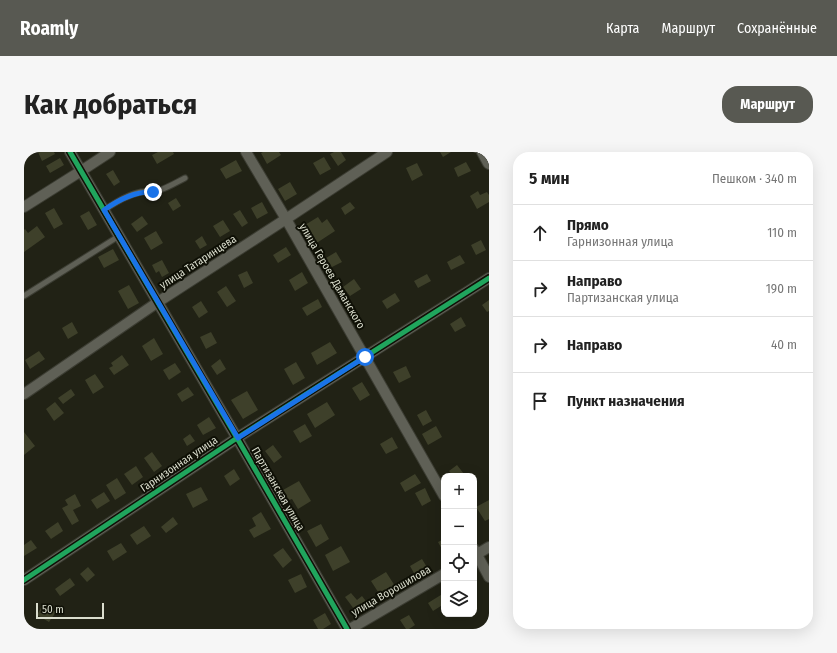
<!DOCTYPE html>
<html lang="ru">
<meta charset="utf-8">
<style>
body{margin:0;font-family:"Fira Sans Condensed",sans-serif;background:#f6f6f6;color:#222}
.controls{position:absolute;right:12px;bottom:12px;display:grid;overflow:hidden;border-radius:8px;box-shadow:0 4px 16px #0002}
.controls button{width:36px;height:36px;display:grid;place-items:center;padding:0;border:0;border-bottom:1px solid #e0e0e0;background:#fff;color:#222;font:20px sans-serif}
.scale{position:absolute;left:12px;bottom:10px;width:68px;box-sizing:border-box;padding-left:4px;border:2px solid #dbdece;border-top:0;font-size:11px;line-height:14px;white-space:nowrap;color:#dbdece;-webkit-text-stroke:3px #0f1006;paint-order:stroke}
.stop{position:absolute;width:12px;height:12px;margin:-9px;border:3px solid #1a73e8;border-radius:50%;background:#fff}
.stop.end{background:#1a73e8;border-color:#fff;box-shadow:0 1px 4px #0008}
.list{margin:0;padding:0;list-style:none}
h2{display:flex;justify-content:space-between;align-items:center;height:52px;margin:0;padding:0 16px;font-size:17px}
h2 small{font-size:13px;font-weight:400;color:#767676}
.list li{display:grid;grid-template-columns:26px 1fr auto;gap:12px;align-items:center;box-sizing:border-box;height:56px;padding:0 16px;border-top:1px solid #e0e0e0}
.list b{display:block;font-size:15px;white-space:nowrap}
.list p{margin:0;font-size:13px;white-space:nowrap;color:#767676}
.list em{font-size:13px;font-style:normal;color:#767676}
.icon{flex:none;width:22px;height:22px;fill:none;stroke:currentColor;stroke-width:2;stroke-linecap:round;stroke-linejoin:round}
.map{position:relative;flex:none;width:465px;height:477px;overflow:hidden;border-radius:16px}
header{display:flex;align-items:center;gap:24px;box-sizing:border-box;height:56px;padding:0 20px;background:#585952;color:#fff}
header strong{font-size:19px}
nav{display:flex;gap:22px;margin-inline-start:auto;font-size:14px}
.intro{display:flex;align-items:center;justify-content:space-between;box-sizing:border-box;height:96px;padding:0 24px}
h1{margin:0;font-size:28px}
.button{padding:10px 18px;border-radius:16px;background:#585952;color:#fff;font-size:14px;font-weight:700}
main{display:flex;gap:24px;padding:0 24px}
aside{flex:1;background:#fff;border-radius:16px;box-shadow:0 4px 16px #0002}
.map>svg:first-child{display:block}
</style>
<header>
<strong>Roamly</strong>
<nav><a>Карта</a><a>Маршрут</a><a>Сохранённые</a></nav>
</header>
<div class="intro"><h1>Как добраться</h1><a class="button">Маршрут</a></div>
<main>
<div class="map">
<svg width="465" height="477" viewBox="0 0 465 477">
<rect width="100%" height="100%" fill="#212215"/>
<path fill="#3e402a" d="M14 0H30L31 2 18 9Z
M134 0H149L150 2 133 12 128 3Z
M239 0H255L257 3 243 12 237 1Z
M310 0H317L322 8 314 14 306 2Z
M416 0H427L419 5Z
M300 5 307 17 296 23 289 11Z
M36 6 40 13 26 21 22 14Z
M212 8 218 19 202 27 196 17Z
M442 10 447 19 434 25 430 16Z
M393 11 399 23 388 29 382 16Z
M89 18 96 30 90 34 82 22Z
M266 30 273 42 261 49 254 37Z
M454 39 456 43 463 40 465 43V50L453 57 446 44Z
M152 46 157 54 149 59 144 51Z
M238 50 244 61 233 67 227 56Z
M326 50 331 56 321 63 317 56Z
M30 56 39 72 30 77 21 61Z
M216 58 224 71 218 75 209 62Z
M65 59 73 73 64 78 56 64Z
M118 64 124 72 113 80 107 72Z
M294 65 298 71 303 67 311 79 288 94 276 76Z
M199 68 206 79 196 85 189 74Z
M13 74 21 85 0 100V78L1 77 4 81Z
M132 79 139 91 127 98 120 86Z
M178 84 183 93 176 97 171 89Z
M457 88 462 98 452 103 447 93Z
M262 95 267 103 254 111 249 103Z
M89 97 95 108 80 116 74 105Z
M312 100 318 110 308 115 302 106Z
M436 103 441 111 427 118 423 110Z
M138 108 145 121 138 125 135 119 132 121 128 113Z
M223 119 229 131 220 136 214 123Z
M278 120 284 131 271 139 265 128Z
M403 122 407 129 394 136 390 129Z
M330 127 337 137 326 144 319 135Z
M105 133 115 151 104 157 94 139Z
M202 134 212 149 203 155 193 140Z
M371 141 376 149 363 157 358 149Z
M294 147 298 155 283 164 278 156Z
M465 148V159L463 160 458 153Z
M177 149 184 160 175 166 168 155Z
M437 165 442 174 431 180 426 172Z
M48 170 54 181 44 187 38 176Z
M187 180 193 191 182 197 176 185Z
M130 186 139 202 127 209 118 194Z
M306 190 313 201 293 213 287 201Z
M15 199 21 207 6 217 1 208Z
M98 203 105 213 90 223 85 216 89 214 87 211Z
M196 207 202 217 193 223 187 214Z
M272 210 281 226 269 233 260 217Z
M151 211 157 220 145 228 139 218Z
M382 214 387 225 375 231 369 220Z
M71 222 80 235 69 242 61 228Z
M338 230 346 243 336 249 328 236Z
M164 235 170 243 158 250 153 242Z
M47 237 51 243 39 252 34 246Z
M223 239 234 258 219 267 207 248Z
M31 250 40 261 30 269 22 257Z
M303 250 311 263 291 276 283 262Z
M402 258 408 269 399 274 393 263Z
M185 265 192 276 179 283 173 273Z
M281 272 288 284 276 291 269 279Z
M412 274 418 285 404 293 398 282Z
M0 280 11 294 0 303Z
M166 282 171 289 163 294 159 287Z
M368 285 374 296 362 302 356 292Z
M249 293 258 305 250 311 241 299Z
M128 300 138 314 130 320 120 306Z
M433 313 440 322 438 324H429L425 319Z
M112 314 119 325 108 333 100 322Z
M210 317 216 327 206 334 200 324Z
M391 322 397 331 381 340 376 331Z
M93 326 102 341 91 348 82 333Z
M275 329 287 349 274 357 268 347 265 348 259 338Z
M177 335 184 348 169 356 162 342Z
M401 336 407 349 398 354 391 341Z
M80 340 86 349 73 357 67 348Z
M51 342 57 354 49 358 55 369 48 373 38 356 44 353 41 348Z
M465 348V367L461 369 452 355Z
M237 360 247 377 230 386 225 378 232 374 228 366Z
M149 365 154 372 142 381 137 375Z
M34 370 39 379 27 387 21 379Z
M297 372 305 387 292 395 283 379Z
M120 374 127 384 113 393 106 383Z
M420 387V401L414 390Z
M7 388 13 396 0 404V393Z
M97 391 103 400 89 409 83 399Z
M317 394 326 410 309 419 301 403Z
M259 396 268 408 259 416 249 403Z
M398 407 404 417 391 423 386 414Z
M64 415 71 423 63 430 56 422Z
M362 420 371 434 356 443 347 429Z
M277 422 283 435 271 441 264 428Z
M46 426 51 433 36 444 31 437Z
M327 441 333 448 338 444 345 453 333 461 321 445Z
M420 441V452L409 459 404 451Z
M19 452 32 460 25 470 13 463Z
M301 461 307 472 299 477H294L289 468Z
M385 463 391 473 385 477H382L376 468Z"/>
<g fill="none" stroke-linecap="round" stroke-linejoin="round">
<g stroke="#3c3d33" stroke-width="7">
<path id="service" d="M80 58C91 51 103 43 117 40 123 39 129 40 136 38 145 35 153 30 161 26
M0 144 95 84"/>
</g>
<g stroke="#3c3d33" stroke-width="12">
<path id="minor" d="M46 0 213 286 323 477
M222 0 262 67 420 344
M0 55 57 19 86 0
M0 242 134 150 262 67 363 0
M450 397 465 425
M450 404 465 395
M0 428 213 286 465 126
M326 477 420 422"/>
</g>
<g stroke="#3c3d33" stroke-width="14">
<path id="tertiary" d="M459 0 465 11"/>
</g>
<use href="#service" stroke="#5f6056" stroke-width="5"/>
<use href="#minor" stroke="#5f6056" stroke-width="10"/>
<use href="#tertiary" stroke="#5f6056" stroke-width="12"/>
<g stroke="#0f1006" stroke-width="8">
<path id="cycleway" d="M46 0 213 286 323 477
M0 428 213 286 465 126"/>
</g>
<use href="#cycleway" stroke="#20a55d" stroke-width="5"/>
</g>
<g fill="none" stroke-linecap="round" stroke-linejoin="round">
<path stroke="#1a73e8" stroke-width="5" d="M129 40C111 39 94 48 80 58L214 286 341 205"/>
</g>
<g text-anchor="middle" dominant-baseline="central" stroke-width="4" stroke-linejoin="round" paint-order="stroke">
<g font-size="11" fill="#dbdece" stroke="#0f1006">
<text transform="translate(174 110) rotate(-33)">улица Татаринцева</text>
<text transform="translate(308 124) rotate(60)">улица Героев Даманского</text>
<text transform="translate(155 312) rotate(-34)">Гарнизонная улица</text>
<text transform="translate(254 337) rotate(60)">Партизанская улица</text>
<text transform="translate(367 439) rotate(-30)">улица Ворошилова</text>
</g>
</g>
</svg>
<div class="controls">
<button>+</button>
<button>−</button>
<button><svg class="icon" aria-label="locate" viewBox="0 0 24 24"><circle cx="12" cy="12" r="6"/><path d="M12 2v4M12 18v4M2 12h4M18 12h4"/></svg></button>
<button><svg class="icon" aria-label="layers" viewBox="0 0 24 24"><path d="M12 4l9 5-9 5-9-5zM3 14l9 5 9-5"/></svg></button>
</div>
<div class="scale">50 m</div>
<div class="stop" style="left:341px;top:205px"></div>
<div class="stop end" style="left:129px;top:40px"></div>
</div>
<aside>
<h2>5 мин<small>Пешком · 340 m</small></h2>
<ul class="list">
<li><svg class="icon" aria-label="ahead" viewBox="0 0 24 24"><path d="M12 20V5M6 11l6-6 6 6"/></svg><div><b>Прямо</b><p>Гарнизонная улица</p></div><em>110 m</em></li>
<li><svg class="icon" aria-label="right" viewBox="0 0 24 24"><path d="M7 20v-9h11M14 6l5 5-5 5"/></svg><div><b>Направо</b><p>Партизанская улица</p></div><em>190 m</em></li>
<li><svg class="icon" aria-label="right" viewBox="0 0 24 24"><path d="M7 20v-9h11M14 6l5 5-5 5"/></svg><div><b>Направо</b></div><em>40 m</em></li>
<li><svg class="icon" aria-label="arrive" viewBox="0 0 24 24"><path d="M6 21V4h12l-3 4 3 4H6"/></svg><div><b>Пункт назначения</b></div></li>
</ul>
</aside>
</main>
